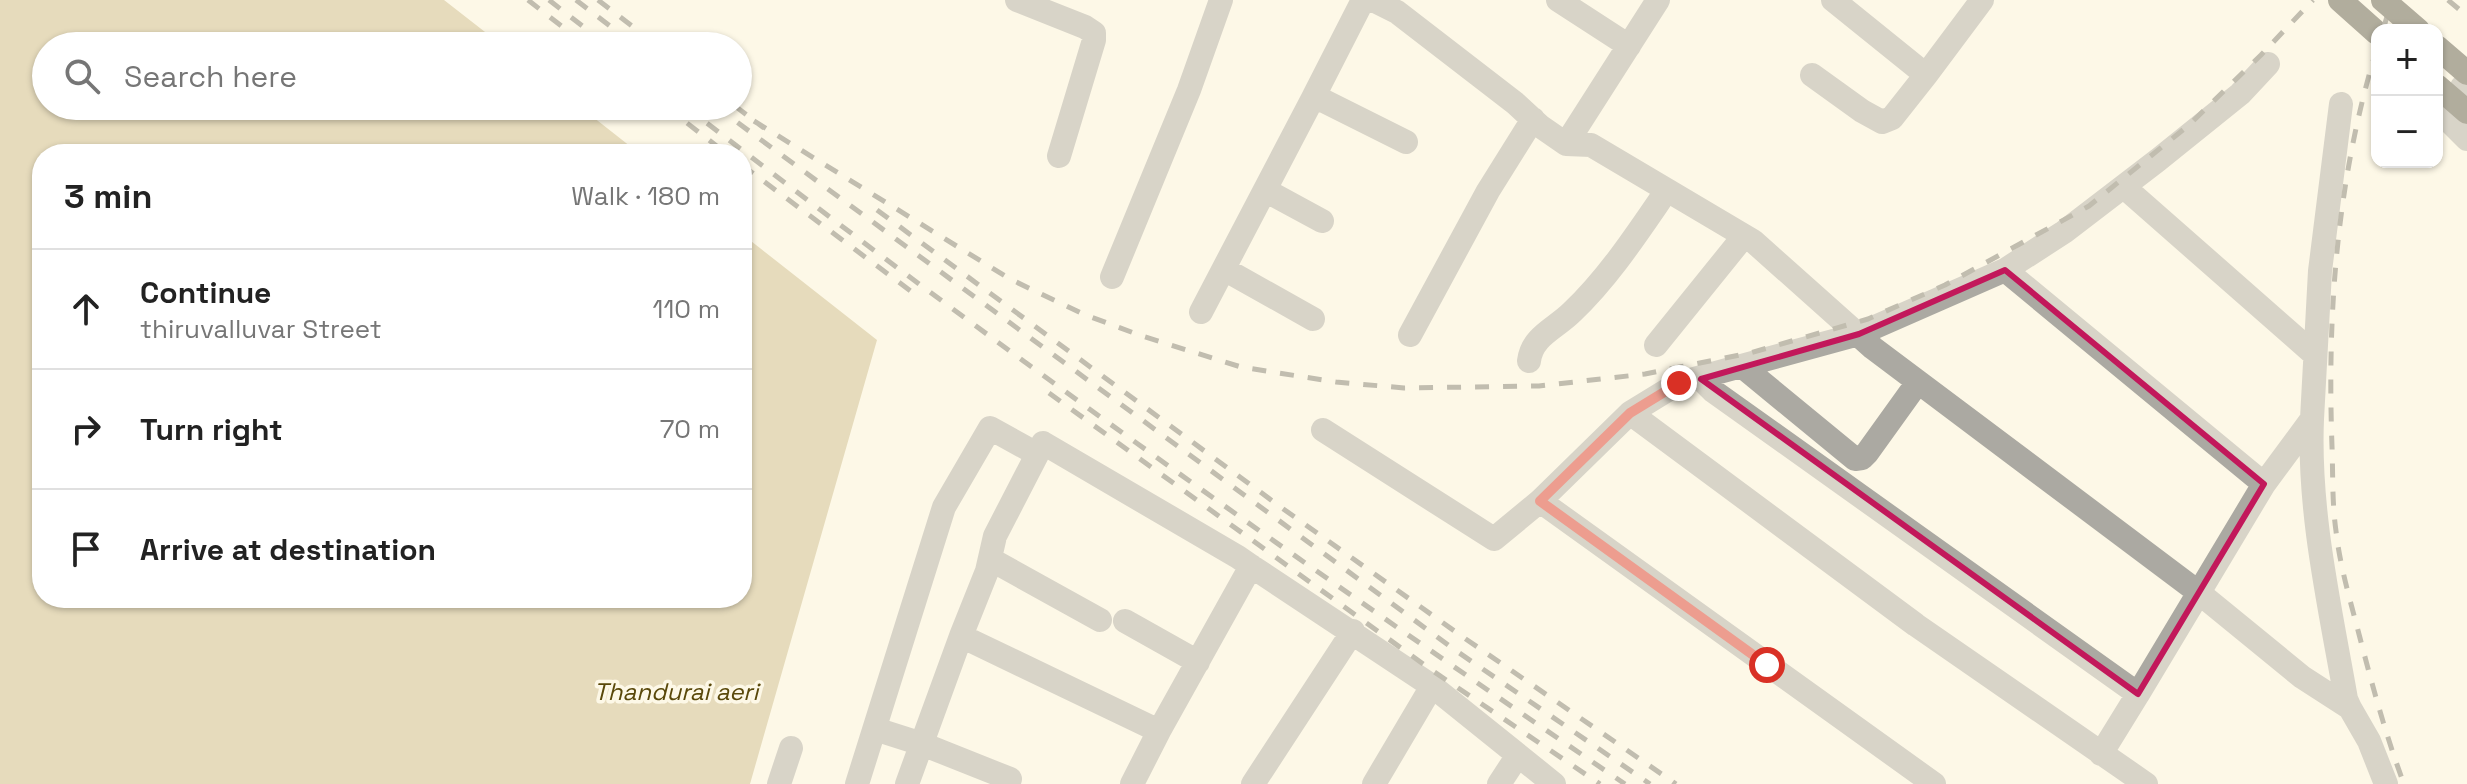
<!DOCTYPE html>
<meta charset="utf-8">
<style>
body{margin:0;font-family:"Space Grotesk",sans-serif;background:#f2f2f2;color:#222}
.controls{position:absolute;right:24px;top:24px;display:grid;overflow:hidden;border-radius:16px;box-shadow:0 2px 6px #0004}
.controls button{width:72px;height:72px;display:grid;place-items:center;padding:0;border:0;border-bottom:2px solid #e0e0e0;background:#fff;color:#222;font:40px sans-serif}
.stop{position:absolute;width:24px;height:24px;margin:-18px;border:6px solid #d93025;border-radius:50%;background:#fff}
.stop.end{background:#d93025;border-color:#fff;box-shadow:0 2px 8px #0008}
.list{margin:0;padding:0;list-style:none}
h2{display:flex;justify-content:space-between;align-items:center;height:104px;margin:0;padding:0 32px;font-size:34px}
h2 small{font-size:26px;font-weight:400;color:#767676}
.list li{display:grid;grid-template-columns:52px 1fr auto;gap:24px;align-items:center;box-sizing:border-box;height:120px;padding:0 32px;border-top:2px solid #e0e0e0}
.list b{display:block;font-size:30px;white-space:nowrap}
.list p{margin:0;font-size:26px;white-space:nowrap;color:#767676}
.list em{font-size:26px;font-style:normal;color:#767676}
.icon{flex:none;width:44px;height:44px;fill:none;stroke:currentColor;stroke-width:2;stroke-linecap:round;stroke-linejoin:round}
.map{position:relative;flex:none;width:2467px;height:784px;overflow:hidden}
.search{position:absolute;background:#fff;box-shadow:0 2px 6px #0004;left:32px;top:32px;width:720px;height:88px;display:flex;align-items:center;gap:20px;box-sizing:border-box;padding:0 28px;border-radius:44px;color:#767676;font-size:30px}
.panel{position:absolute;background:#fff;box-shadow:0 2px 6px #0004;left:32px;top:144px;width:720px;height:464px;border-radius:32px}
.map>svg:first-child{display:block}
</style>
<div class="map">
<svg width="2467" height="784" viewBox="0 0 2467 784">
<rect width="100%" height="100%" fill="#fdf8e7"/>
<path fill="#c9b987" d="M0 0H444L503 46H46V106H579L640 154H42V598H742V234L877 340 750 784H0Z"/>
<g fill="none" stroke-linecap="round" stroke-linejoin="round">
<path stroke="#aba9a2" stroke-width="24" d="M1017 0 1085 27 1094 33V40L1059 156
M1373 0 1397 12 1515 103 1540 126 1566 144 1591 145 1753 241 1873 348 2198 592 2302 677 2350 708 2346 699C2330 607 2308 512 2312 419
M1558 0 1629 46
M1833 0 1926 75 1982 0
M1812 75 1862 111 1882 122 1892 118 1926 75
M2467 82 2462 87 2447 119 2467 139
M1314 96 1363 0
M1566 144 1658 0
M2124 187 2314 354
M1265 190 1322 221
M1224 269 1313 319
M2005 270 2264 484 2312 419 2320 271 2341 104
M1112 277 1189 90 1221 0
M1201 312 1314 96 1406 142
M1410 335 1488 191 1533 119
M1656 345 1744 236
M1529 361C1532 336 1555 329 1572 312 1609 277 1638 232 1667 190
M1743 367 1855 459 1862 458 1867 453 1918 382
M1701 379 1713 391 2138 694 2101 754
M1630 413 1679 383 1859 334 2005 270 2064 232 2158 160 2240 94 2268 64
M1323 430 1494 539 1540 501 1630 413 1916 625 2146 784
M1540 501 1934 784
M990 559 1100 620
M1251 566 1159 731 961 636 987 571 995 536 1043 443 1238 557 1251 566 1432 686 1554 784
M1125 621 1198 662
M2138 694 2264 484
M2350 708 2369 741 2386 784
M875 729 922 744 1010 779
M779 784 791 748
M857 784 944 507 990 428 1037 454
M907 784 961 636
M1132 784 1159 731
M1253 784 1353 631
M1374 784 1432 686
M1499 784 1518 755"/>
<path stroke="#565244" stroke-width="24" d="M2340 0 2377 33
M2437 47 2467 73"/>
<path stroke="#78756b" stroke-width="5" stroke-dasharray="14 14" stroke-linecap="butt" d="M528 0 587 46
M549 0 608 46
M576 0 636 46
M598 0 658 46
M2448 0 2467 16
M2383 30 2392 0
M2377 48C2337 178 2327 311 2332 446 2333 474 2332 503 2336 531 2340 567 2351 603 2360 638 2373 688 2386 736 2404 784
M665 106 727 154
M685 106C990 343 1306 567 1625 784
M715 106 1455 650 1650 784
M735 106 764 128
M754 121 1010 279 1083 314 1142 336 1241 367 1336 382 1404 388 1539 386 1645 374 1750 353 1868 319 1945 285 2089 206 2189 125 2261 55 2313 0
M742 165 920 298
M877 210 1282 508 1460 635 1676 784
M1049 393 1430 669 1600 784"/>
<path stroke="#565244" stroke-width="24" d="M2383 0 2418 30
M2437 86 2467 112"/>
</g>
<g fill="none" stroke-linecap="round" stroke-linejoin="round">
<path stroke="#d93025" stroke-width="10" d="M1679 383 1630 413 1540 501 1767 665"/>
</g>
<path d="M0 0H2467V784H0ZM2005 270 2264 484 2138 694 1701 379 1859 334Z" fill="#fdf8e7" fill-opacity=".55" fill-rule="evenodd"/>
<path fill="none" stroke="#c2185b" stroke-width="6" stroke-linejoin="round" d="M2005 270 2264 484 2138 694 1701 379 1859 334Z"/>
<g text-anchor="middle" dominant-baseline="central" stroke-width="7" stroke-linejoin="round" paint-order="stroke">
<g font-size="24" font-style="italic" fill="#59480a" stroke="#fdf8e7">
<text x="676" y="691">Thandurai aeri</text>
</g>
</g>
</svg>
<div class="controls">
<button>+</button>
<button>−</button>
</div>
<div class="stop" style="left:1767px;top:665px"></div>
<div class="stop end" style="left:1679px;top:383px"></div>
<div class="search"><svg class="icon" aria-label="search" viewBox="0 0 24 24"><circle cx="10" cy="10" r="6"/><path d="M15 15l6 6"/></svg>Search here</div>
<section class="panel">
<h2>3 min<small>Walk · 180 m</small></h2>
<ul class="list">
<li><svg class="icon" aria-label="ahead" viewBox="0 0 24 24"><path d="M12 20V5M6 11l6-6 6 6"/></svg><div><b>Continue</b><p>thiruvalluvar Street</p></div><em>110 m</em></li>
<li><svg class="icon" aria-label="right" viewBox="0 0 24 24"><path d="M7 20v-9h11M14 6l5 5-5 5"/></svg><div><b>Turn right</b></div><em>70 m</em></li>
<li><svg class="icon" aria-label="arrive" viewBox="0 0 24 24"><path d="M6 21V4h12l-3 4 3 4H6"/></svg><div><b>Arrive at destination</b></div></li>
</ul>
</section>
</div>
